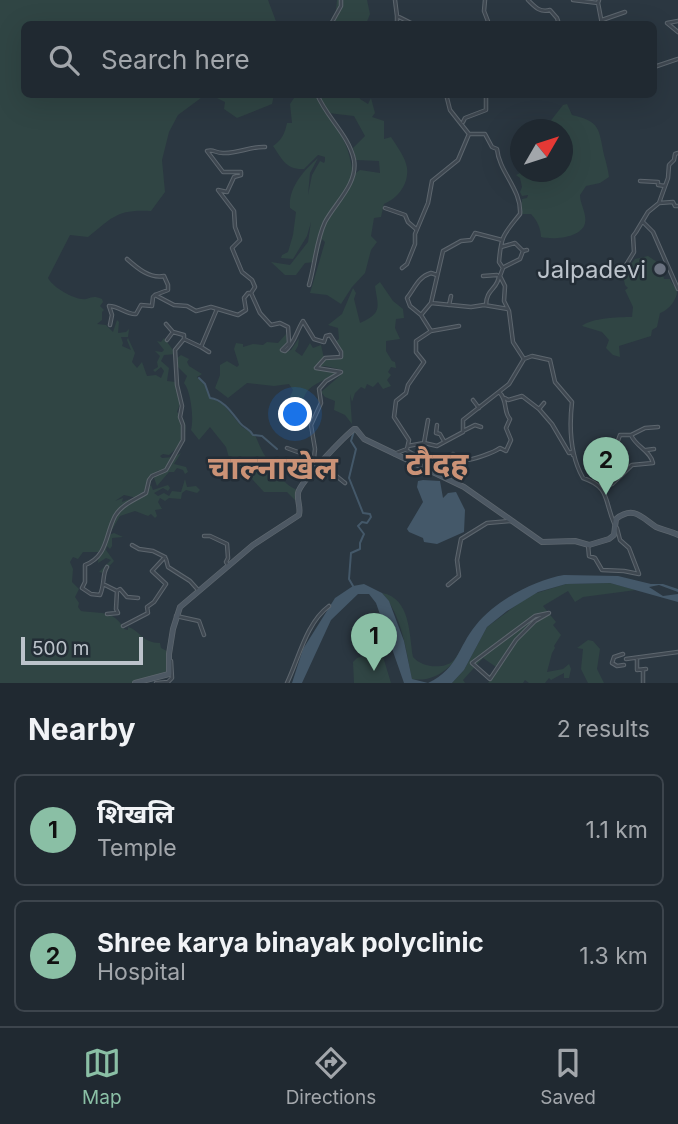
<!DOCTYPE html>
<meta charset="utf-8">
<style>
body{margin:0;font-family:Inter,"Noto Sans Devanagari",sans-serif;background:#2d353d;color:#f1f3f6}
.compass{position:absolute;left:510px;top:119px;width:63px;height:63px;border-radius:50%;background:#202931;box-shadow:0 7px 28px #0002;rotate:51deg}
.scale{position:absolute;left:21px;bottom:18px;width:122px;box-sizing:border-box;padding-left:7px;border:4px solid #bcc3cb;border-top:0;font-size:19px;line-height:24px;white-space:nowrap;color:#bcc3cb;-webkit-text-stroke:5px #232d36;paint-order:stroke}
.you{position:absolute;left:296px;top:415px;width:24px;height:24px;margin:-18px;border:5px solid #fff;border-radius:50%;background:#1a73e8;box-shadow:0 0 0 10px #1a73e833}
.badge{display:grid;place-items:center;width:46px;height:46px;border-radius:50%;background:#8abfa5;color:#111;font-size:23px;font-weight:700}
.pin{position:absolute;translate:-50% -58px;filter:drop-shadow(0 2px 4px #0008)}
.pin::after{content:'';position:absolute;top:37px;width:24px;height:21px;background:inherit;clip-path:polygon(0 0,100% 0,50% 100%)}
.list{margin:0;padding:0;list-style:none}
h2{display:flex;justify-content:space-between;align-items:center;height:91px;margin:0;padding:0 28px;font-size:30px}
h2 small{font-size:23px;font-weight:400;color:#a2a6ab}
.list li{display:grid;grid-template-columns:46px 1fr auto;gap:21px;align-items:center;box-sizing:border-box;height:112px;margin:0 14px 14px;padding:0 14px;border:2px solid #3d454d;border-radius:10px}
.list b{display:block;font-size:26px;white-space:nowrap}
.list p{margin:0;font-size:23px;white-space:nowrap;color:#a2a6ab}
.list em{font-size:23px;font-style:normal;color:#a2a6ab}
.icon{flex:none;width:38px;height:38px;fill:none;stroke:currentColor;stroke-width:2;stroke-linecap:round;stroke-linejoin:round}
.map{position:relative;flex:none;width:678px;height:683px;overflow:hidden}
.search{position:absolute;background:#202931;box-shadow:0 7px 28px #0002;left:21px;right:21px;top:21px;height:77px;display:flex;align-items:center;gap:18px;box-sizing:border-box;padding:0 24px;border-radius:10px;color:#a2a6ab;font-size:26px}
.sheet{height:343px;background:#202931}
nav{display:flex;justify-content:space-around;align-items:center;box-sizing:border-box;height:98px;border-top:2px solid #3d454d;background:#202931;font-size:19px;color:#a2a6ab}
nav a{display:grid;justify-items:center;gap:4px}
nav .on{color:#8abfa5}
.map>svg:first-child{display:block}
</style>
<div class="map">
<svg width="678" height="683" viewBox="0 0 678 683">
<rect width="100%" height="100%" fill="#2b3741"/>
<path fill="#304544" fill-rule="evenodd" d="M0 0H268L277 24H24V94L205 95 178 115 169 132 162 160 165 192 151 211C117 209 113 217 88 237L70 235 48 278C52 287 76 301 86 299 93 297 94 296 102 299L103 302 100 306 104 310 102 312V320L97 324 106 325 113 332 117 320 119 322 118 333 126 332 129 329 128 337H121L123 343 122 346 131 350 127 340 128 338 135 353 132 362 137 368 142 362 147 376 156 375 161 378 164 371 161 367 155 372 153 370 158 367 157 362 160 356 155 351 162 352 164 350 157 341 161 342 164 338 176 354 164 355 161 361 169 368 167 381 176 382C184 392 181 401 177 412 194 425 183 444 169 455L163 454 160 456 162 458 174 457 181 453 174 464 186 467 188 472 185 474 183 470 177 468 174 472H169L157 486 154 478 159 473 158 470 147 488 137 498 124 495 115 501 123 498 122 502 130 499 120 509 139 498 151 485 153 490 168 485 170 488 168 491 163 488 154 493 158 496 164 493 169 496 172 491 181 492 185 479 187 487 196 486 200 490 197 493 186 490 182 493 181 499 169 498 165 501 160 498 158 502 162 509 155 510 157 516 155 518 151 514 148 516 135 511 120 516 109 535 114 533 123 537 112 538V546L110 549 107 546 106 550 114 561 103 573 99 572 111 560 106 558 98 563 99 552H83L78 559 73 557 70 562 73 569 72 582 79 589 75 597 79 603 78 607 81 611C98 614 114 609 124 629L128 630V627C141 631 142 643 160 643L161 648 167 651 168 672 133 683H0Z
M337 0H367L370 14 366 24H332L335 18Z
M211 95H274L272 104 237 118 224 109 225 102Z
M296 95H359L360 99 368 104 371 98 375 113 372 117 384 121V139L391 137C396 145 406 158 407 168 409 184 398 198 384 204L381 217 374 218 371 236 377 242 371 250 365 273 352 287 341 304 327 295 310 293 325 242 322 239 316 262 305 263 296 275H285L271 262 290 265 308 242 311 222 307 236 293 259 281 258 282 255 288 252 293 235 296 212 290 208C288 188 304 170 318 158L310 173 308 195 312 175 320 161 324 163 325 161V157L318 155 304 169C286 170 282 159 273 146 282 140 285 133 287 123H292L290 104ZM328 113 354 116 365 136 353 148 356 160 379 161 380 173 360 170 353 175C350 148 342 136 328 113Z
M567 104 572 115C600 121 599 129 604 155 606 162 608 169 609 177L600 183 586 186 580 195C580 204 587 213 585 223 582 238 553 240 541 237 541 229 537 220 531 214H521L522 199 527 198 528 195 522 196 520 192 522 187 520 178 516 175 522 172H562V130L541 129 549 123 563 105Z
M648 256 660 264 654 268 656 272 663 274 664 279H670C671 283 675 286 677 290 678 299 668 311 660 313L657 327 652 330 651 336 619 346 620 357 613 355 606 348 609 340 602 332 582 326C591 318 619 317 632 317L633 307 625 290 628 288 625 285 623 275 635 259Z
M380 282 393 301 403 309 404 318 396 319 395 328 400 339 386 341V351L392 361 395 362 396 368 391 367 388 372 391 375 387 380 391 386 383 389 378 382 373 387 367 384 365 389 361 387 355 393 352 402 350 394 352 424 345 415 334 410 335 401 325 397 321 392 342 374 343 370 325 366 318 367 326 358H340L342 353 335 342 339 339 338 328 328 325 342 314 353 288 356 293 354 299 360 323C383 313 378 307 375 286Z
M286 334 287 343 283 353 291 350 299 338 298 346 295 351 302 356 310 343 313 348 321 345 324 358 315 369 338 372C328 380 313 382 306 393 301 402 301 412 294 420L287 403 293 390 289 384 274 386 247 383 228 398 215 388 220 375V365L227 361 237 367 239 365 234 349 236 343 243 344V347L253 344 263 345 267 342 278 343Z
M181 355 189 359 187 362 189 366 202 374 197 377 205 385 210 398 222 403 242 427 255 435C261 448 264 460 279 468 279 479 288 486 297 490V502L287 492H264L252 479 245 473 237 471 231 465 226 447 210 427 199 440 191 430C194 419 191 391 184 383L187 376 178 367 177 358Z
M610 583 636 590 583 597 575 602 568 591 543 606 556 622 553 625 561 635 554 646 555 648 552 653 547 672 563 669 569 664 571 669 569 678H564V673L551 680 549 678 545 683H529L525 680 523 683H488L499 669 483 658 463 680 465 683H452L464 670 487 627 530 595 566 584Z
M382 593C411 598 409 635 413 657 421 667 443 670 453 661 457 657 460 650 464 646 454 666 436 683 412 679 406 651 402 615 382 593Z
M588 640 593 641 600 649 597 669 604 683H588L581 669 583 649 577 648Z
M381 650 391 683H354L353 662 357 658Z"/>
<path fill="#445869" d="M423 480 440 481 443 498 448 493 456 492 465 510 464 532 437 544 424 542 423 538 409 532 407 529 423 502 417 487 418 481Z
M564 575 618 576 651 584H663L678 589V592L659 585 649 587 663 596 678 594V602L610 583 566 584 538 592 507 611 487 627 464 670 452 683H404L376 603 369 594H358L331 620 302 683H292L303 649 335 598 353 586 364 584 382 593 389 601 404 641 412 679 428 683C459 668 457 648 476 625 495 601 534 580 564 575Z"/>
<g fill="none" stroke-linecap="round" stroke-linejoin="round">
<path stroke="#445869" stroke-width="2" d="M199 378 205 384 210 398C223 399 232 413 240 423 245 429 249 428 253 435L262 436 277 449
M353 586 349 579 351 553 360 549V543L364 534 358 526 362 522 367 523 371 517 370 514 363 513 349 478 356 449 351 441 354 431"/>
<g stroke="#5d666e" stroke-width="4.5">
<path id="minor" d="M395 0 397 16 413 24
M485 0 484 11 489 24
M528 0C535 7 540 13 550 10L557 18 559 24
M573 0 598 3
M599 0 598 3 602 24
M397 16V24
M602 20 625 12
M678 21 667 23 678 32
M331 24 341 6V0
M654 67 678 59
M463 122 465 118 486 110V94
M265 147C251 146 237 154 223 153 215 153 214 149 207 151L223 172H241V175L234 177 227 192 218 190 234 211 235 227 240 240 232 248 242 272 252 280 255 287 251 293 260 313 271 325 280 323 288 327 289 343 282 350 285 351C295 343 296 332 303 321L314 339 324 342 326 336 330 335 341 352V357L325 358 316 368 341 372 326 381 319 389 321 403 311 425 315 449 314 458 345 483
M640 181 658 182V185L665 186
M659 203 673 202 675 206H678
M385 208 405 215 408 222 416 229
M643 222 653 232 678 289
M501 247 515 243 523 251 527 250
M127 259C137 268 150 279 164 276L168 285V290L155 295 174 305 187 306 196 311 211 307 238 315 246 310 244 298 248 293H251
M626 265 634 252 633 236 636 232 648 212 659 203 668 178 669 165 674 160 675 154 678 153
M504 267 520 259 523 251
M402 268 407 264 415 244V234L428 203 432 181 458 160 469 134
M483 276 497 275
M309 285C315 265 316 241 325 222 335 203 358 184 354 160 349 135 326 117 317 94
M431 303 443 251 461 241 471 240 475 233 502 240
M449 305 451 296
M486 305C486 289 498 289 499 276
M421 315 410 306 407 298C415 288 418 277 431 273L437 275
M166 324 173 332 184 335V339
M110 325 112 315 109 306C119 306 127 315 136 314L141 305 152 306 153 297 155 295
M431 331 459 326
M167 340 173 332
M209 352 201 347 217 309
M524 359 532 356 550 360 555 382 572 402C569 428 570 455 583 478 610 487 604 500 614 523
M505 398 508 400 522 396 539 409 544 403
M473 400 479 408
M539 409 552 424 569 453 572 452 573 455
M437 425 436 433 440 434 444 441
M463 431 475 425 481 427
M424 443 428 420
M408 446 424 443 437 446 463 432V420L509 384 524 359 513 342 509 311 504 301 505 286 500 276 503 268 499 262C501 235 504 234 520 214 522 190 499 172 497 149L492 147 485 134H469L450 110 446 94
M287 448 314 458
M406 450 420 458 439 462 453 454C457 456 460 460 464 460 471 461 495 452 500 448L506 451 511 440 506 428 510 419C503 412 508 400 499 392
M646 450 654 449
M394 454 407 449 409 440 394 417 396 401 406 393 408 385 424 362 416 352V341L431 331 421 315 431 303 471 307 484 305 508 309
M595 470 601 462 611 460 620 435H631
M603 488 612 484 632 465 653 463C650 450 636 447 631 435L645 428 658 427
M204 536H210L227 544 228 558 226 562 228 565
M588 545 589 556 595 558 602 570 624 571 639 574 629 548 620 540 617 528
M166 559 168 567 190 581 199 591
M107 567C102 574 105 584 100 595L91 594 82 588 85 582V565C108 556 105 535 115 516 121 505 136 499 146 493L149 480 152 476 166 470 183 440V425L180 417 182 406 177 385 175 350 184 339 201 347
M105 585 117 591
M448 585 459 576 457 560 461 539 487 523 511 521
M549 613 535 621 516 640 490 679 472 663 535 616Z
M107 614 118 613 116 609 117 591 120 589 127 597 138 598
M176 616 199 621 204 635
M123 626 148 613 147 607 154 602 166 584 152 571 165 557 153 551 139 549 132 545
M623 654 614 657 612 663 617 666 624 665
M637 658V670L646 669
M626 659 678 652
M156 683 168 682 172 678 171 661
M287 683C299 658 306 623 329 606
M643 683V670"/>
</g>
<g stroke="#5d666e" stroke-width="6">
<path id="secondary" d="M135 683 169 674V654L173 629 180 607 253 545 299 515C301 508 297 501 298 493 300 482 343 438 354 429H356L364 439 464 487 542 542 575 541 589 545 609 539 614 535 616 519C634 505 642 518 656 527 663 530 671 531 678 535"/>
</g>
<use href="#minor" stroke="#3f4851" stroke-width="2.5"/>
<use href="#secondary" stroke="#4d5863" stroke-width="4.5"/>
</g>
<circle fill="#6b7280" stroke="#232d36" stroke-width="2.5" cx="660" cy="269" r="7"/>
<g text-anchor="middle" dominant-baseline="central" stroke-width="5" stroke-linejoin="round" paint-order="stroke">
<g font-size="24" fill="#bcc3cb" stroke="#232d36" text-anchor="end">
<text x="646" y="269">Jalpadevi</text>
</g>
<g font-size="32" font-weight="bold" fill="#cb9276" stroke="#232d36">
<text x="437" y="463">टौदह</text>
<text x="273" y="467">चाल्नाखेल</text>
</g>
</g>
</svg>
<svg class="compass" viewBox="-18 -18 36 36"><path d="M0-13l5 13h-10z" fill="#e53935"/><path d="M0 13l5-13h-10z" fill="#a2a6ab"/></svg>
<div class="scale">500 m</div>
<div class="you"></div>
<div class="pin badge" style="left:374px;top:671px">1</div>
<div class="pin badge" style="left:606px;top:495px">2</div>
<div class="search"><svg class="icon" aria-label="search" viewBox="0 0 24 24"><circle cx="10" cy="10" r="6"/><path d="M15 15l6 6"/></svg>Search here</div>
</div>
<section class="sheet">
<h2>Nearby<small>2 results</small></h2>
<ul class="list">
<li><span class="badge">1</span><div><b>शिखलि</b><p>Temple</p></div><em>1.1 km</em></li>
<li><span class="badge">2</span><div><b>Shree karya binayak polyclinic</b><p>Hospital</p></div><em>1.3 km</em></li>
</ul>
</section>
<nav>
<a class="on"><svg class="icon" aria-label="map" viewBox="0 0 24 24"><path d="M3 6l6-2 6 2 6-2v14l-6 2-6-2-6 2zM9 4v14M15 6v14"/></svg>Map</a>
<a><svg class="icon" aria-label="directions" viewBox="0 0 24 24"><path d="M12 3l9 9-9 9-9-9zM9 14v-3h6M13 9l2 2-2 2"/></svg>Directions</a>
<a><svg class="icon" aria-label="saved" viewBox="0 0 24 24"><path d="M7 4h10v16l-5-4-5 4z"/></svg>Saved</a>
</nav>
